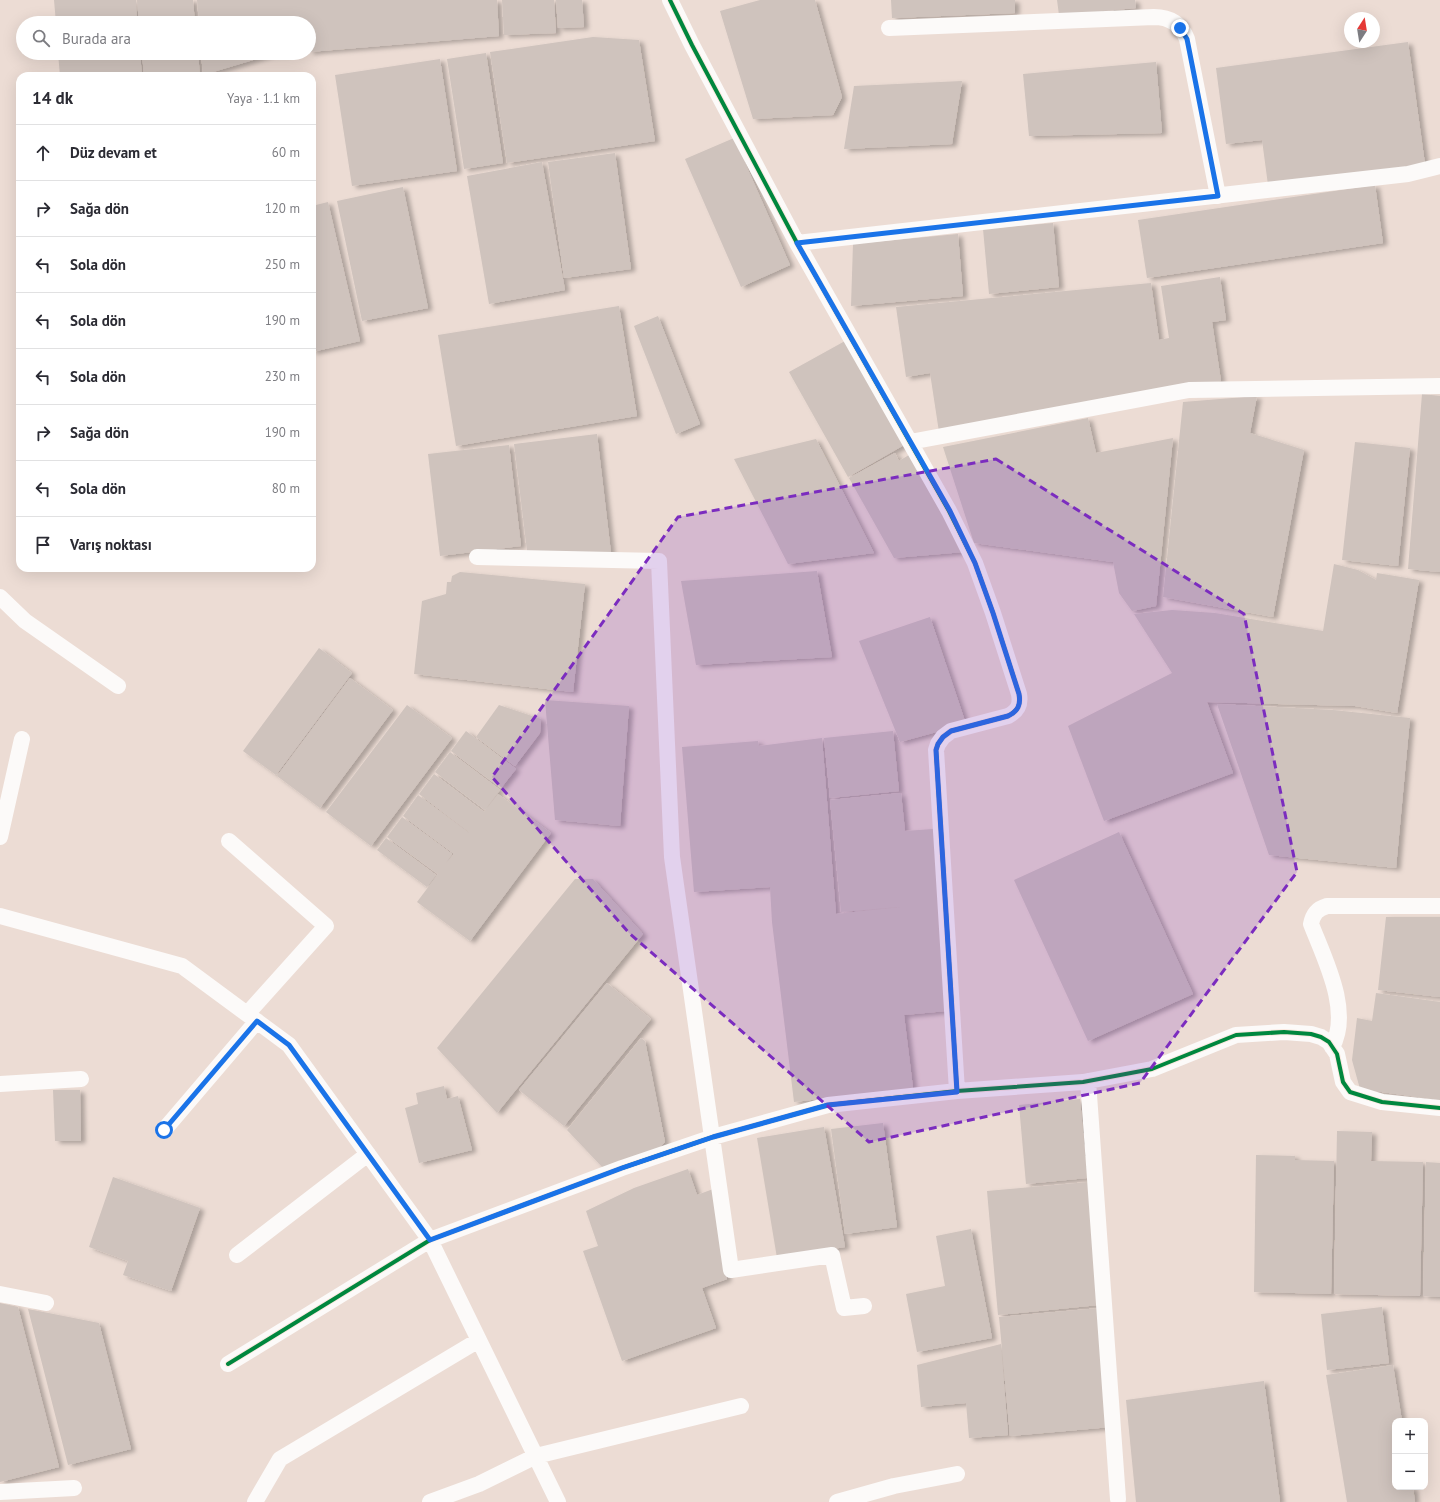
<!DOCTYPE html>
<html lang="tr">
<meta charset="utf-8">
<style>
body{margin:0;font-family:"PT Sans",sans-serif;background:#f2f2f3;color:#2b2b33}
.controls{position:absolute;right:12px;bottom:12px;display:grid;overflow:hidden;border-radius:8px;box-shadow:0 4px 16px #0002}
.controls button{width:36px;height:36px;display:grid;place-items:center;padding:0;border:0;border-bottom:1px solid #e1e1e2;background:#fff;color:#2b2b33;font:20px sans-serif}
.compass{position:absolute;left:1344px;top:12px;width:36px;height:36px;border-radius:50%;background:#fff;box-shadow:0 4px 16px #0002;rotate:12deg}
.stop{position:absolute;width:12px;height:12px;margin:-9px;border:3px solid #1a73e8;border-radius:50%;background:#fff}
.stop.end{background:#1a73e8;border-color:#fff;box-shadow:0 1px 4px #0008}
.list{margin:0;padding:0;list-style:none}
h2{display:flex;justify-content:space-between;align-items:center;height:52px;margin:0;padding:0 16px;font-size:17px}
h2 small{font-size:13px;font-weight:400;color:#7c7c81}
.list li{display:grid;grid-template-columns:26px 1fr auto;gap:12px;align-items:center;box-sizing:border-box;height:56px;padding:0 16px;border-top:1px solid #e1e1e2}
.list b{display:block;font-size:15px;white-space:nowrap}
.list em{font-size:13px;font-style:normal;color:#7c7c81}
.icon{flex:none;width:22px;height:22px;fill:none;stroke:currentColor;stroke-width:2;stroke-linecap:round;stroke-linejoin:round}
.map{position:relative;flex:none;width:1440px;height:1502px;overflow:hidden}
.search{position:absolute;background:#fff;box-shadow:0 4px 16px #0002;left:16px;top:16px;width:300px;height:44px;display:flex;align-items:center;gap:10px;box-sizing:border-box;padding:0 14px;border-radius:22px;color:#7c7c81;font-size:15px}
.panel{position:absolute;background:#fff;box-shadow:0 4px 16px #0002;left:16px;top:72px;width:300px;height:500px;border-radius:12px}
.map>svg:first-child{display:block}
</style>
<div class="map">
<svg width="1440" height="1502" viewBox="0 0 1440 1502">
<defs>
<filter id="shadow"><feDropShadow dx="4.5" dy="2.5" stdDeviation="2" flood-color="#0004"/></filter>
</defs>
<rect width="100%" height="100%" fill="#ecdcd4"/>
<path fill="#cfc3bd" filter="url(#shadow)" d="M54 0H136L137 23H56Z
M137 0H193L195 23H139Z
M197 0H497L499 36 309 52V23H199Z
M502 0H554L556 33 504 35Z
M556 0H582L584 27 558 28Z
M760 0H815L842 97 833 115 753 119 720 11Z
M891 0H1015V13L892 18Z
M1057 0H1135L1136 8 1059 15Z
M593 37 639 40 655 141 507 163 490 52Z
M1408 42 1425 164 1268 185 1262 140 1226 144 1216 68Z
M58 53H140L142 76H60Z
M142 53H198L200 76H144Z
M201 53H285V54L270 55 203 75Z
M486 53 503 163 464 169 447 59Z
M440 59 457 171 352 186 335 75Z
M1156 62 1162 133 1029 136 1023 74Z
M962 81 952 144 844 149 854 86Z
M734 138 790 265 741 287 685 159Z
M615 153 631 269 564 278 548 162Z
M542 162 565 290 489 304 467 176Z
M1375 185 1383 243 1147 278 1138 220Z
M403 187 428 308 362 321 337 201Z
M328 202 360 341 312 352V206Z
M1053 223 1059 287 989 294 983 229Z
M958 234 963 296 851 306 853 244Z
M1220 277 1226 320 1212 322 1221 381 939 432 930 373 906 377 896 307 1151 283 1159 340 1169 338 1161 286Z
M619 306 637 416 456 446 438 335Z
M658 316 700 424 676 434 634 326Z
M845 341 904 445 848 477 789 372Z
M1422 394 1440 396V572L1408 569Z
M1257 396 1250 433 1304 450 1273 617 1163 597 1183 402Z
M1088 418 1096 453 1173 438 1156 606 1132 611 1119 593 1113 562 974 543 943 447Z
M597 434 611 553 527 551 514 444Z
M816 439 874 553 788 564 734 459Z
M1355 442 1410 448 1398 566 1342 560Z
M509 445 521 546 440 556 428 454Z
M895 453 899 461 909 455 964 552 894 558 849 478Z
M1334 564 1358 570 1376 580 1377 573 1419 580 1397 713 1355 706 1207 702 1233 773 1104 821 1068 726 1172 673 1134 614 1172 610 1215 613 1323 631Z
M817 571 832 657 696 665 681 581Z
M460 572 585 584 573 692 414 674 422 601 446 594 447 582H451L452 576Z
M930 617 966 724 900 742 859 641Z
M319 648 352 673 276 775 243 751Z
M350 678 393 710 320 808 277 776Z
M545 700 629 706 620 826 555 820Z
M1217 704 1333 710 1410 718 1396 868 1269 855Z
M407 705 452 738 371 846 326 812Z
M499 705 541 719 540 733 515 766 476 737Z
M466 731 516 769 501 788 451 751Z
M893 731 899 791 830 798 824 738Z
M822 738 836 914 900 907 841 912 830 800 901 793 905 831 933 829 946 1011 904 1015 913 1088 794 1102 772 922 770 887 694 892 682 747 758 741 759 746Z
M450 752 500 790 485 810 435 772Z
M434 774 484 812 498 794 551 833 470 941 417 902 438 874 387 837 402 817 452 854 446 863 453 855V853L403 816 418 795 469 833V832L419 794Z
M1119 832 1193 994 1088 1041 1014 880Z
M386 838 436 875 427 887 377 850Z
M575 879H593L643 934 497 1113 437 1048Z
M1386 917H1440V997L1378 990Z
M607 983 651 1019 564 1126 519 1090Z
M1376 993 1440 1002V1100L1360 1089 1352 1060 1357 1018 1372 1021Z
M641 1038 645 1041 665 1142 658 1149 604 1169 567 1130Z
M444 1086 447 1099 458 1096 472 1150 419 1163 405 1108 418 1104 416 1093Z
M53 1090H80L81 1141H55Z
M1080 1099 1087 1178 1026 1184 1019 1105Z
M883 1123 897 1227 845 1234 831 1129Z
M824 1127 845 1247 777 1258 757 1138Z
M1337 1131 1372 1132 1371 1161 1423 1162 1420 1296 1334 1294Z
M1256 1155 1295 1156V1160L1334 1161 1331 1294 1254 1292Z
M1426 1162 1440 1163V1297L1423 1296Z
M688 1169 697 1195 716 1188 727 1279 702 1288 716 1328 622 1361 583 1251 598 1246 586 1211 634 1188Z
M113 1177 200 1208 171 1291 123 1275 128 1261 89 1247Z
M1088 1182 1099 1305 998 1315 987 1191Z
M971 1229 992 1338 917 1352 906 1294 945 1286 936 1236Z
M0 1303 18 1307 59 1467 0 1482Z
M1382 1307 1389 1363 1327 1370 1321 1314Z
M1100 1308 1111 1427 1010 1436 999 1317Z
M28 1309 99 1323 131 1449 68 1465Z
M1001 1344 1008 1435 969 1438 966 1403 921 1407 917 1365Z
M1393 1365 1402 1421H1395V1487H1413L1415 1502H1347L1326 1375Z
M1264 1381 1280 1502H1136L1126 1400Z"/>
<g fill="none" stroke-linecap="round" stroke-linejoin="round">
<path stroke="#fcfaf9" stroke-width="16" d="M670 0 692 45 797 243 949 511 975 563 993 613 1019 694C1021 705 1018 711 1008 716L951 731 943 737 938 744 936 750 957 1091
M889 28 1154 17C1170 17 1181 24 1187 39L1218 196
M797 243 1408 174 1440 166
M910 442 1189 390 1440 386
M477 557 659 561 672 857 731 1270 832 1255 844 1308 864 1306
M0 597 25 621 118 686
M0 837 22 739
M229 841 326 926 247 1014
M0 916 182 966 289 1045 430 1240 558 1502
M1332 1047C1352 1011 1324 958 1311 924 1313 914 1317 909 1327 906H1440
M1088 1081 1118 1499
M0 1084 81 1079
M164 1130 257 1021
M237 1255 368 1154
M0 1294 46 1303
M228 1364 430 1240 622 1168 713 1137 828 1105 957 1091 1083 1082 1152 1069 1236 1035 1284 1032 1311 1034 1321 1037 1329 1042 1337 1054 1343 1082 1350 1092 1382 1102 1440 1108
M0 1492 74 1488
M255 1502 280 1459 479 1340
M430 1502 479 1484 536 1456 741 1406
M837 1502 894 1486 957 1474"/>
<g stroke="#fbe9e0" stroke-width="6">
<path id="cycleway" d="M670 0 692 45 797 243 949 511 975 563 993 613 1019 694C1021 705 1018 711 1008 716L951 731 943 737 938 744 936 750 957 1091
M228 1364 430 1240 622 1168 713 1137 828 1105 957 1091 1083 1082 1152 1069 1236 1035 1284 1032 1311 1034 1321 1037 1329 1042 1337 1054 1343 1082 1350 1092 1382 1102 1440 1108"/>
</g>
<use href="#cycleway" stroke="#00873e" stroke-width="4"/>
</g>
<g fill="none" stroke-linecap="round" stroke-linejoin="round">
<path stroke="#1a73e8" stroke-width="5" d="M164 1130 257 1021 289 1045 430 1240 622 1168 713 1137 828 1105 957 1092 936 750 938 744 943 737 951 731 1008 716C1018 711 1021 705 1019 694L993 613 975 563 950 511 797 243 1218 196 1187 39 1180 28"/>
</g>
<path fill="#7b2cbf" fill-opacity="0.2" stroke="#7b2cbf" stroke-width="3" stroke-dasharray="8 5" stroke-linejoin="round" d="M996 459 1244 614 1297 872 1140 1083 869 1142 629 933 492 777 678 517Z"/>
</svg>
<div class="controls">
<button>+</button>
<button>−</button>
</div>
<svg class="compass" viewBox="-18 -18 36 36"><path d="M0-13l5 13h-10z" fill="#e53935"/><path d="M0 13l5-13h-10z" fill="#7c7c81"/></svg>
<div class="stop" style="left:164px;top:1130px"></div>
<div class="stop end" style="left:1180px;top:28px"></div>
<div class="search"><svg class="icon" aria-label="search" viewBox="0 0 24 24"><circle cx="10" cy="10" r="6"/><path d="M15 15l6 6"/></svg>Burada ara</div>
<section class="panel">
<h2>14 dk<small>Yaya · 1.1 km</small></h2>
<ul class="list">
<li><svg class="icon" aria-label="ahead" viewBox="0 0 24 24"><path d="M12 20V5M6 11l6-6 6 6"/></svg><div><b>Düz devam et</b></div><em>60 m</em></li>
<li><svg class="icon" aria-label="right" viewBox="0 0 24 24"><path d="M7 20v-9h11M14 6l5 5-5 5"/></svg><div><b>Sağa dön</b></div><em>120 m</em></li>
<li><svg class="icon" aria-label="left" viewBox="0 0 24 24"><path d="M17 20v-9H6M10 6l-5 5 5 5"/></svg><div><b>Sola dön</b></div><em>250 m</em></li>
<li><svg class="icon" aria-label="left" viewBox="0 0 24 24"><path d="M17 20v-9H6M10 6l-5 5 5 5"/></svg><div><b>Sola dön</b></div><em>190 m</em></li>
<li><svg class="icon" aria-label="left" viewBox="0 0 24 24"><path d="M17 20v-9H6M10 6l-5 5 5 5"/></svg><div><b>Sola dön</b></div><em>230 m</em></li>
<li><svg class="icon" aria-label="right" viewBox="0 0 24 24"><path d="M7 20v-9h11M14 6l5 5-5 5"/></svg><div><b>Sağa dön</b></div><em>190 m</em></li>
<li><svg class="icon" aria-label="left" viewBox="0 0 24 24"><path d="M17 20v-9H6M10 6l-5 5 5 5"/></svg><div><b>Sola dön</b></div><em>80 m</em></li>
<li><svg class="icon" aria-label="arrive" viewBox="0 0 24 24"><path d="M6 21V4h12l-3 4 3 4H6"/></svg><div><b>Varış noktası</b></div></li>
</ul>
</section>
</div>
